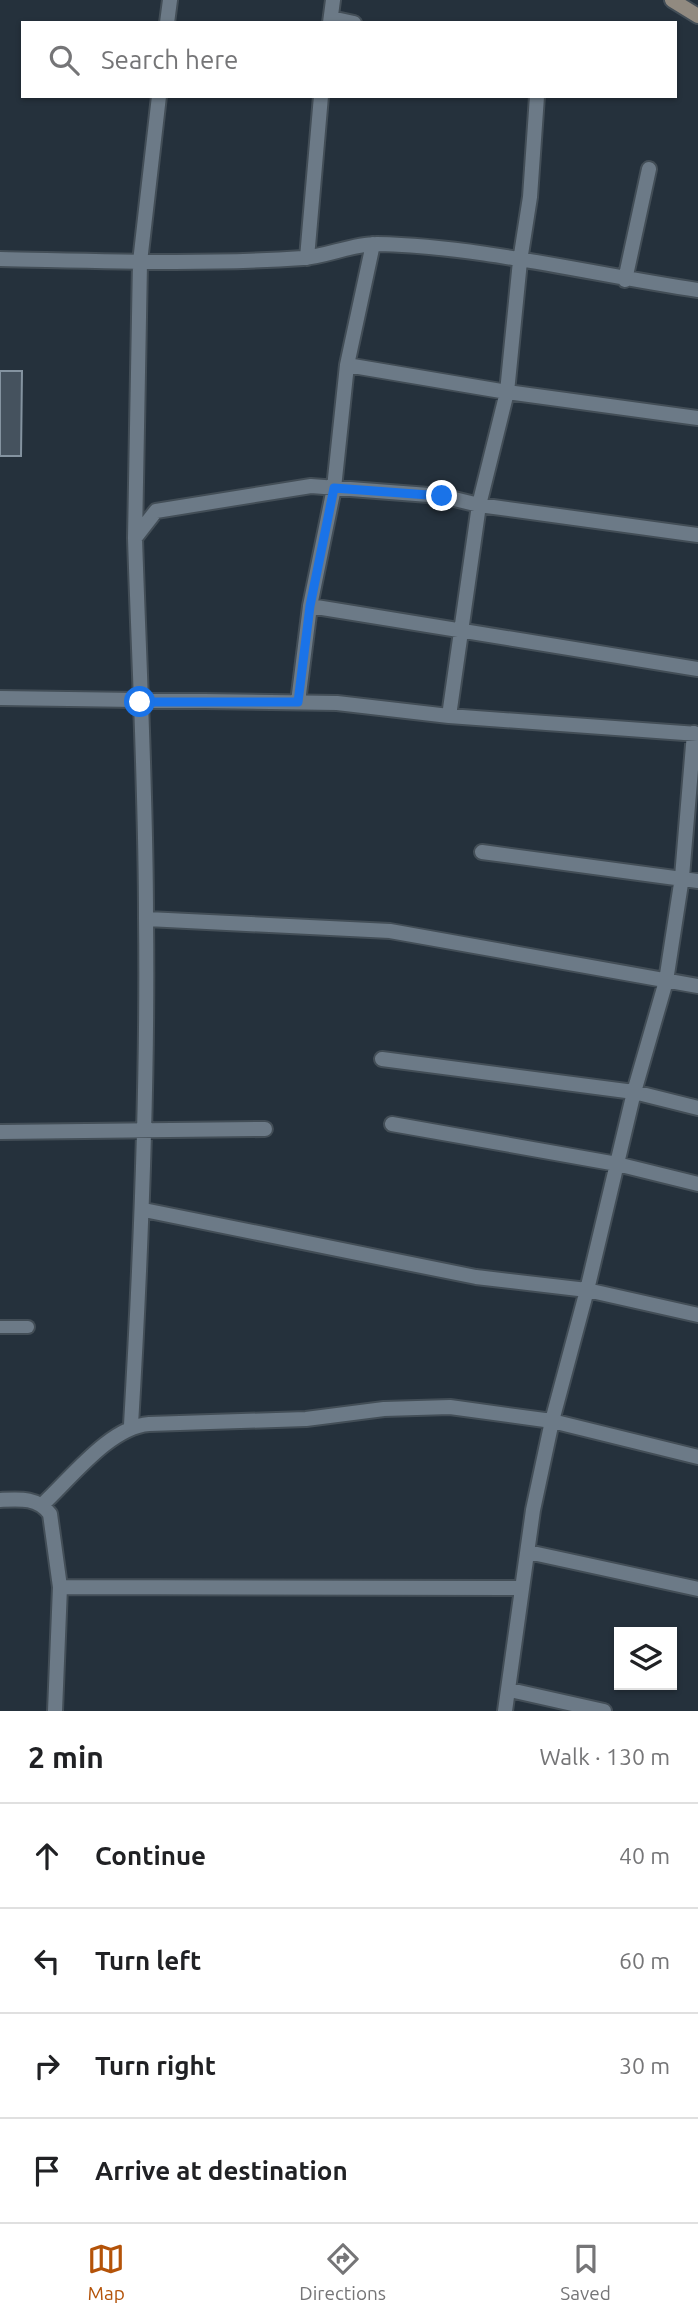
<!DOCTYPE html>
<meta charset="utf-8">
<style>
body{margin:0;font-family:Ubuntu,sans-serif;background:#f6f6f6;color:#202124}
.controls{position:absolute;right:21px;bottom:21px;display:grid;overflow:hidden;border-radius:0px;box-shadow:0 2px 5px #0004}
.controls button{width:63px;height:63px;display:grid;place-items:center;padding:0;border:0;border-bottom:2px solid #e0e0e0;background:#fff;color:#202124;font:35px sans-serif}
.stop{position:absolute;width:21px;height:21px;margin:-16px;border:5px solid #1a73e8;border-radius:50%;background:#fff}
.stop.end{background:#1a73e8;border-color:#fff;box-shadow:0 2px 7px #0008}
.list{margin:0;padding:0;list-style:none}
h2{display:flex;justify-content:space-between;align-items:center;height:91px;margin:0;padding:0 28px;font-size:30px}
h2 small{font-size:23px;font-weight:400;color:#757577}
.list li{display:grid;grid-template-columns:46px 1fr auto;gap:21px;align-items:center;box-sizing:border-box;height:105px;padding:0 28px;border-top:2px solid #e0e0e0}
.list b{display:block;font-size:26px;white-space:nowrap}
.list em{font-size:23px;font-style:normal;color:#757577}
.icon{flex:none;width:38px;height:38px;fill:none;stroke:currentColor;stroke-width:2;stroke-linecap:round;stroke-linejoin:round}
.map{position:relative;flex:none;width:698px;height:1711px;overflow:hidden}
.search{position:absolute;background:#fff;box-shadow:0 2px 5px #0004;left:21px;right:21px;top:21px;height:77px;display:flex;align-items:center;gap:18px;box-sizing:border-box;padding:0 24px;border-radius:0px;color:#757577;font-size:26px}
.sheet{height:511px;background:#fff}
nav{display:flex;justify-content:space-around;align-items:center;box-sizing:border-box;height:98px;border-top:2px solid #e0e0e0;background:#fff;font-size:19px;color:#757577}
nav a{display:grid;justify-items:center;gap:4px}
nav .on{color:#b45309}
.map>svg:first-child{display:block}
</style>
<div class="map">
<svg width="698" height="1711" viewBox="0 0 698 1711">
<rect width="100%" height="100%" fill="#25313c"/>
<path fill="#45525e" stroke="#8493a0" stroke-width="2" d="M0 371H22L21 456H0Z"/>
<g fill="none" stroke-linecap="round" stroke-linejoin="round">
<g stroke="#434e57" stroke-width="16">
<path id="lane" d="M0 1327H28"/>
</g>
<g stroke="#434e57" stroke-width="18">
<path id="street" d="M331 18 354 23
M167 23 170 0
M330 23 333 0
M307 258 321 96
M0 259C101 261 203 265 303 258 328 256 352 244 377 244 481 246 594 275 698 290
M625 280 649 169
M347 365 507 392 698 418
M135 538 140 262 159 96
M310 606 334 488 347 365 373 244
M0 698 337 703 449 716 698 734
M298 702 310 606 698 669
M449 716 479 505 507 392 520 261 530 197 537 96
M482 852 698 881
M147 919 390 931 698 986
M382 1059 634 1092 698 1108
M392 1124 617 1164 698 1184
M0 1132 265 1129
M144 1210 476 1277 587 1290 698 1315
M131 1425C141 1256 148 1087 146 918 146 791 139 664 135 538L156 511 311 486 442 496 479 505 698 535
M0 1500C19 1499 38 1497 50 1514L60 1587 55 1711
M43 1504C72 1477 110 1427 149 1424L306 1419 384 1409 450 1407 552 1421 698 1457
M528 1552 698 1589
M60 1587 522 1588
M510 1690 604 1711
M505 1711 533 1510 552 1421 587 1290 634 1092 666 981 682 877 694 733"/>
</g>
<g stroke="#434e57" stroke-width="18">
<path id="secondary" d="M672 0 698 16"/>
</g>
<use href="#lane" stroke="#6c7a87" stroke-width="12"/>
<use href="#street" stroke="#6c7a87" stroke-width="14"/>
<use href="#secondary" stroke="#918a80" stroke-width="14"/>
</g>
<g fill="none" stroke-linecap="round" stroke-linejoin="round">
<path stroke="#1a73e8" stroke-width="9" d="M140 702H298L310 606 334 488 442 496"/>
</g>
</svg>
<div class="controls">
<button><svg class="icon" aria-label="layers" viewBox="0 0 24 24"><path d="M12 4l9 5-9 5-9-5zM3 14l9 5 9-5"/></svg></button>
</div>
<div class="stop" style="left:140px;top:702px"></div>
<div class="stop end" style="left:442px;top:496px"></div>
<div class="search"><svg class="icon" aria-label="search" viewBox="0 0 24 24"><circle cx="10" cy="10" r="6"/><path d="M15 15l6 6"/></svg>Search here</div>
</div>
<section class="sheet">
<h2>2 min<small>Walk · 130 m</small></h2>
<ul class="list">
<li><svg class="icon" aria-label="ahead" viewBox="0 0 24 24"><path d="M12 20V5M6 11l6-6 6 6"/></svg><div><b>Continue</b></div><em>40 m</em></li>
<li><svg class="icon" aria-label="left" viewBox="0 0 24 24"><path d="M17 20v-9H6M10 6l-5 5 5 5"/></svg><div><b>Turn left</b></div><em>60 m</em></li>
<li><svg class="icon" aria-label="right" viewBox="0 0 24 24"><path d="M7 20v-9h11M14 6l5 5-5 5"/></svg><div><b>Turn right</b></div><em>30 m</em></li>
<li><svg class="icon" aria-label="arrive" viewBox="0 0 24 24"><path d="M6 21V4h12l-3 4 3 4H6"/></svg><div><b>Arrive at destination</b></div></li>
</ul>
</section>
<nav>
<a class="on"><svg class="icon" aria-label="map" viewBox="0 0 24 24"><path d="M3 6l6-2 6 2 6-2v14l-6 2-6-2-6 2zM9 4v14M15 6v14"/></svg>Map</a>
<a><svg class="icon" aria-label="directions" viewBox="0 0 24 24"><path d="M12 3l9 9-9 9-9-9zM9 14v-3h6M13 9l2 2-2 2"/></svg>Directions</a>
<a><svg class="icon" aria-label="saved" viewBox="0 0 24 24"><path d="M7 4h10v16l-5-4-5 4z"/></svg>Saved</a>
</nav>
